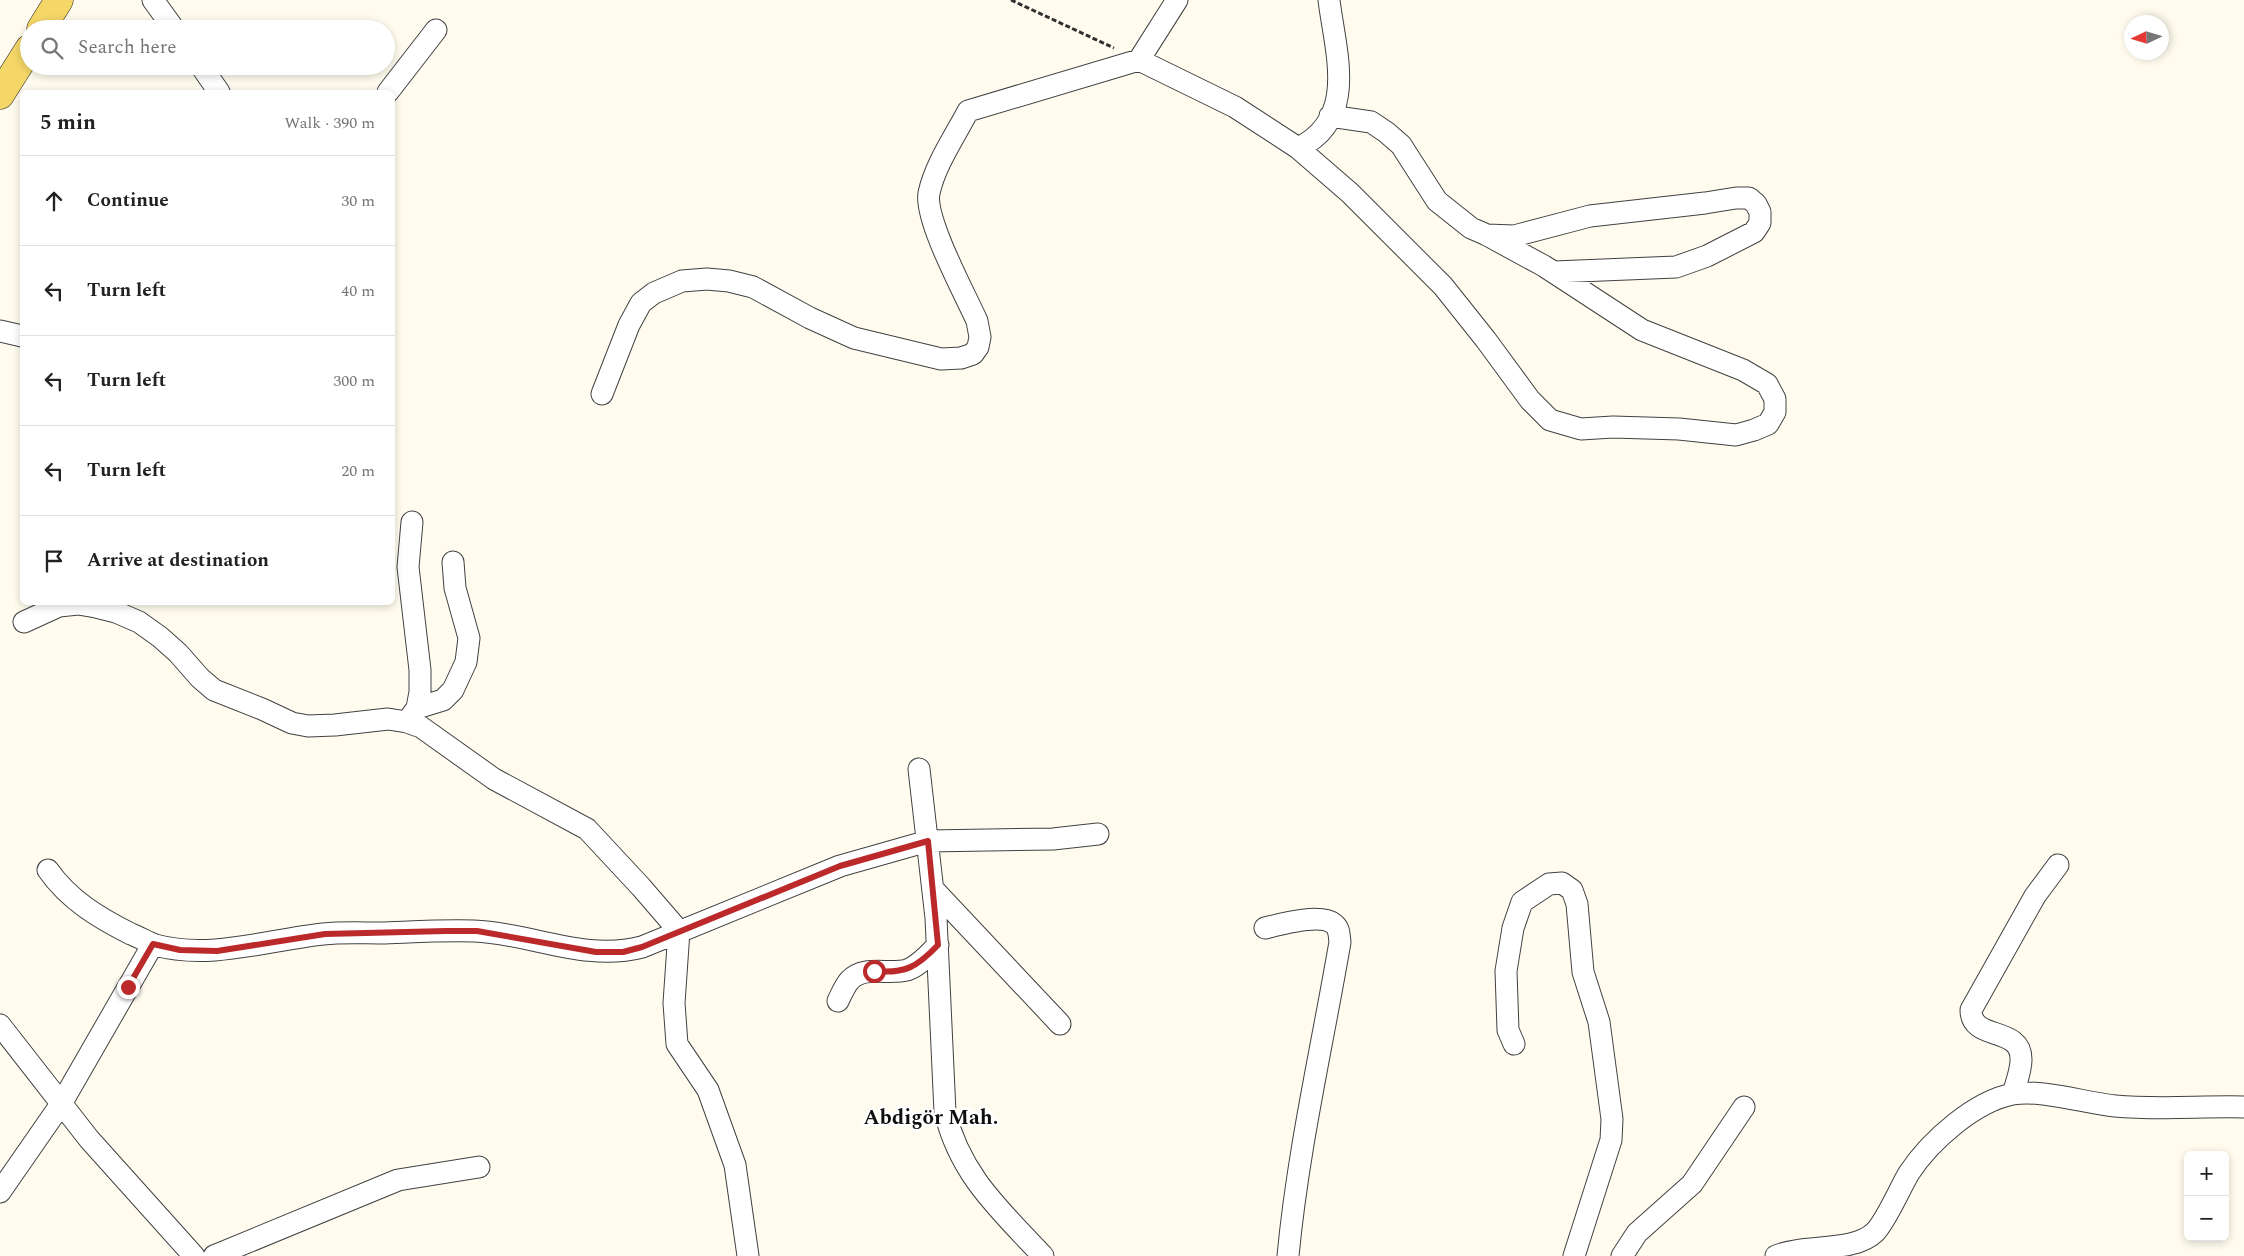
<!DOCTYPE html>
<meta charset="utf-8">
<style>
body{margin:0;font-family:Spectral,serif;background:#f2f2f2;color:#222}
.controls{position:absolute;right:15px;bottom:15px;display:grid;overflow:hidden;border-radius:8px;box-shadow:0 2px 8px #0003}
.controls button{width:45px;height:45px;display:grid;place-items:center;padding:0;border:0;border-bottom:1px solid #e0e0e0;background:#fff;color:#222;font:25px sans-serif}
.compass{position:absolute;left:2124px;top:15px;width:45px;height:45px;border-radius:50%;background:#fff;box-shadow:0 2px 8px #0003;rotate:266deg}
.stop{position:absolute;width:15px;height:15px;margin:-11px;border:4px solid #bb292b;border-radius:50%;background:#fff}
.stop.end{background:#bb292b;border-color:#fff;box-shadow:0 1px 5px #0008}
.list{margin:0;padding:0;list-style:none}
h2{display:flex;justify-content:space-between;align-items:center;height:65px;margin:0;padding:0 20px;font-size:21px}
h2 small{font-size:16px;font-weight:400;color:#767676}
.list li{display:grid;grid-template-columns:32px 1fr auto;gap:15px;align-items:center;box-sizing:border-box;height:90px;padding:0 20px;border-top:1px solid #e0e0e0}
.list b{display:block;font-size:19px;white-space:nowrap}
.list em{font-size:16px;font-style:normal;color:#767676}
.icon{flex:none;width:28px;height:28px;fill:none;stroke:currentColor;stroke-width:2;stroke-linecap:round;stroke-linejoin:round}
.map{position:relative;flex:none;width:2244px;height:1256px;overflow:hidden}
.search{position:absolute;background:#fff;box-shadow:0 2px 8px #0003;left:20px;top:20px;width:375px;height:55px;display:flex;align-items:center;gap:12px;box-sizing:border-box;padding:0 18px;border-radius:28px;color:#767676;font-size:19px}
.panel{position:absolute;background:#fff;box-shadow:0 2px 8px #0003;left:20px;top:90px;width:375px;height:515px;border-radius:8px}
.map>svg:first-child{display:block}
</style>
<div class="map">
<svg width="2244" height="1256" viewBox="0 0 2244 1256">
<rect width="100%" height="100%" fill="#fffcef"/>
<g fill="none" stroke-linecap="round" stroke-linejoin="round">
<g stroke="#414141" stroke-width="23">
<path id="minor" d="M153 0 174 29
M1139 60 1235 107 1298 148C1359 119 1335 51 1329 0
M201 66 219 92
M388 92 436 30
M1330 116 1371 122 1386 132 1401 145 1437 201 1471 228 1487 235 1514 236 1590 216 1705 203 1736 198H1749L1756 204 1760 212V223L1754 232 1707 256 1676 267 1554 272
M1298 148 1350 193 1443 286 1486 340 1530 400 1550 420 1581 429 1613 427 1679 429 1736 435 1754 430 1768 424 1775 412V399L1767 384 1743 370 1642 330 1544 266 1487 235
M0 331 22 336
M602 394 629 325 641 303 654 293 682 281 707 279 729 281 753 287 810 318 854 338 941 359 961 358 973 354 978 347 980 337 977 321C965 294 924 219 929 193 935 165 955 136 968 111L1139 60 1177 0
M24 622 59 606 78 604 96 607 116 612 139 622 160 637 178 653 200 678 214 690 262 709 292 723 308 726 335 725 388 719 407 722 421 727 494 779 587 829 641 887 679 931 674 1003 677 1044 708 1090 735 1165 748 1256
M417 708 443 700 453 690 466 662 469 638 455 588 453 562
M407 722 417 708 420 692V670L408 567 412 522
M919 769 936 918 945 1112C960 1175 1000 1210 1043 1256
M48 870C69 900 99 918 131 934 139 937 147 942 155 945 211 960 267 940 323 934 342 932 361 933 380 933 411 932 443 930 474 931 531 933 584 962 642 947L840 866 928 841 1053 839 1098 834
M933 889 1060 1024
M1265 928C1281 924 1321 913 1334 924 1340 929 1339 936 1340 942 1322 1047 1298 1150 1288 1256
M838 1001C841 995 845 985 850 980 864 965 889 975 907 970 919 966 929 954 938 945
M0 1025 89 1139 194 1256
M1514 1044 1508 1030 1506 971 1513 928 1522 902 1549 884 1562 883 1572 890 1577 904 1583 972 1599 1022 1612 1119 1611 1140 1574 1256
M2013 1094C2016 1083 2021 1071 2021 1060 2022 1025 1971 1042 1971 1010L2035 896 2058 865
M0 1192 61 1104 153 944
M214 1256 398 1180 479 1167
M1622 1256 1637 1233 1692 1184 1744 1107
M1776 1256C1804 1244 1854 1253 1875 1232 1886 1221 1900 1188 1909 1173 1930 1141 1975 1101 2013 1094 2041 1089 2086 1103 2115 1106 2158 1110 2201 1106 2244 1107"/>
</g>
<g stroke="#1f1f1f" stroke-width="29">
<path id="major" d="M41 29 59 0
M0 95 29 49"/>
</g>
<path stroke="#303030" stroke-width="3" stroke-dasharray="5 2.5" stroke-linecap="butt" d="M1011 0 1114 48"/>
<use href="#minor" stroke="#fff" stroke-width="21"/>
<use href="#major" stroke="#f5d768" stroke-width="28"/>
</g>
<g fill="none" stroke-linecap="round" stroke-linejoin="round">
<path stroke="#bb292b" stroke-width="6" d="M128 987 153 944 180 950 217 951 325 934 446 931H477L596 952H623L642 947 840 866 928 841 938 945C917 967 905 974 874 971"/>
</g>
<g text-anchor="middle" dominant-baseline="central" stroke-width="5" stroke-linejoin="round" paint-order="stroke">
<g font-size="21" font-weight="bold" fill="#0e0e0e" stroke="#fff">
<text x="931" y="1118">Abdigör Mah.</text>
</g>
</g>
</svg>
<div class="controls">
<button>+</button>
<button>−</button>
</div>
<svg class="compass" viewBox="-18 -18 36 36"><path d="M0-13l5 13h-10z" fill="#e53935"/><path d="M0 13l5-13h-10z" fill="#767676"/></svg>
<div class="stop" style="left:874px;top:971px"></div>
<div class="stop end" style="left:128px;top:987px"></div>
<div class="search"><svg class="icon" aria-label="search" viewBox="0 0 24 24"><circle cx="10" cy="10" r="6"/><path d="M15 15l6 6"/></svg>Search here</div>
<section class="panel">
<h2>5 min<small>Walk · 390 m</small></h2>
<ul class="list">
<li><svg class="icon" aria-label="ahead" viewBox="0 0 24 24"><path d="M12 20V5M6 11l6-6 6 6"/></svg><div><b>Continue</b></div><em>30 m</em></li>
<li><svg class="icon" aria-label="left" viewBox="0 0 24 24"><path d="M17 20v-9H6M10 6l-5 5 5 5"/></svg><div><b>Turn left</b></div><em>40 m</em></li>
<li><svg class="icon" aria-label="left" viewBox="0 0 24 24"><path d="M17 20v-9H6M10 6l-5 5 5 5"/></svg><div><b>Turn left</b></div><em>300 m</em></li>
<li><svg class="icon" aria-label="left" viewBox="0 0 24 24"><path d="M17 20v-9H6M10 6l-5 5 5 5"/></svg><div><b>Turn left</b></div><em>20 m</em></li>
<li><svg class="icon" aria-label="arrive" viewBox="0 0 24 24"><path d="M6 21V4h12l-3 4 3 4H6"/></svg><div><b>Arrive at destination</b></div></li>
</ul>
</section>
</div>
